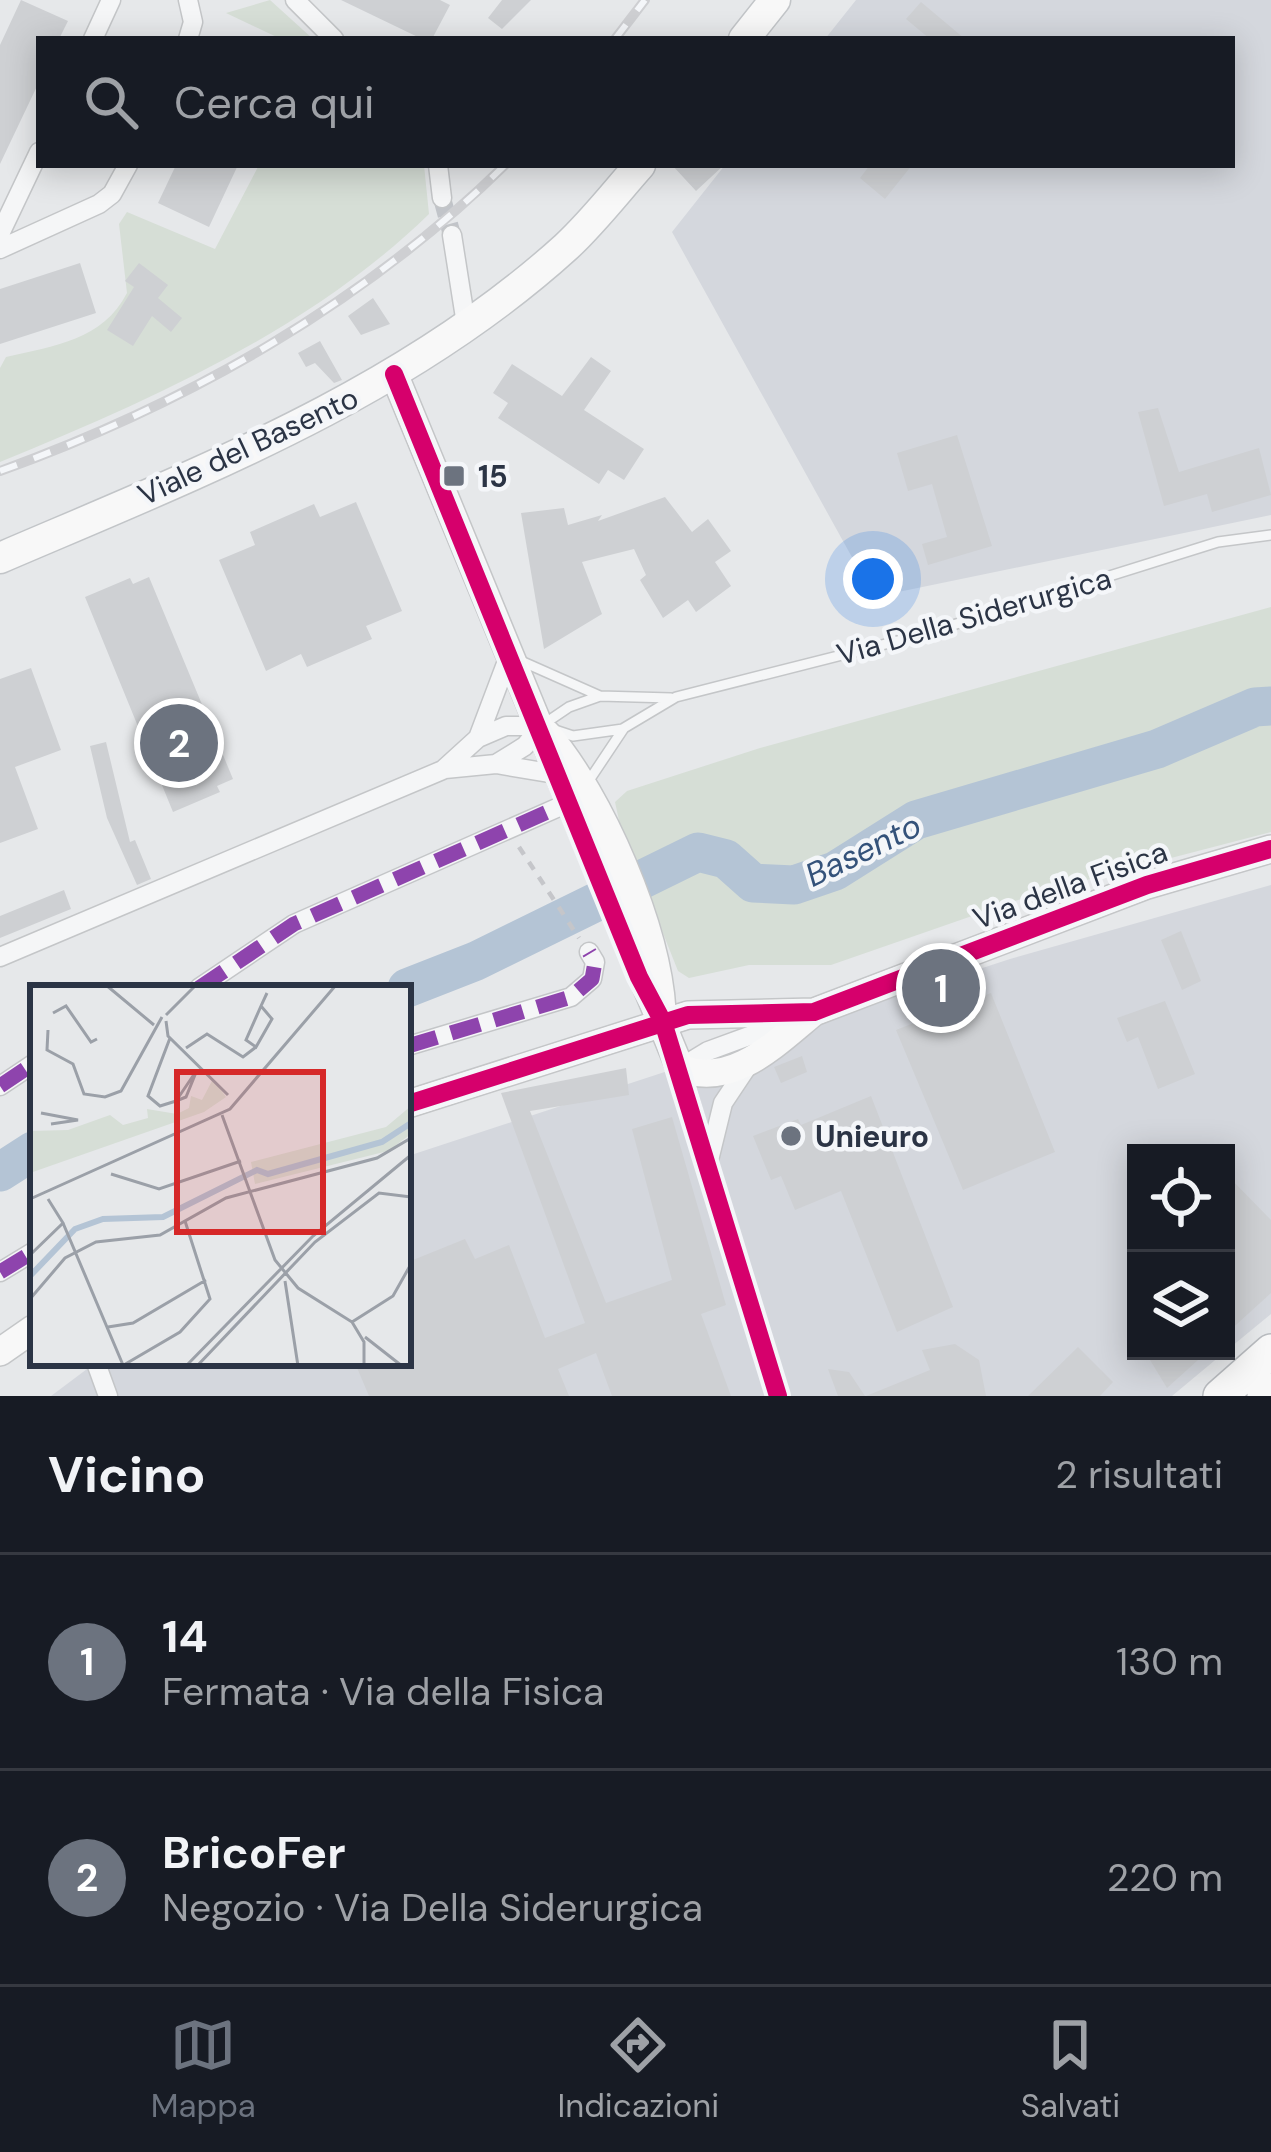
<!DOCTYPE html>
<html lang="it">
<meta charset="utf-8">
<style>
body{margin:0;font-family:"DM Sans",sans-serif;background:#20242c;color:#f1f3f6}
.controls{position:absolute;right:36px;bottom:36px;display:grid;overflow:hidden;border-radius:0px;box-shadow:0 6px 30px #0003}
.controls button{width:108px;height:108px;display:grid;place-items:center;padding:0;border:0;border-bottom:3px solid #363941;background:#171b24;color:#f1f3f6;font:60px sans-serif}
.you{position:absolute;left:873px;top:579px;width:42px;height:42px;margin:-30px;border:9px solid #fff;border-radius:50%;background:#1a73e8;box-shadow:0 0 0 18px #1a73e833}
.badge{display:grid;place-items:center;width:78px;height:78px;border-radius:50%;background:#6c737f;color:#fff;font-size:39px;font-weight:700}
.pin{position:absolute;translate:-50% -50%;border:6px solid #fff;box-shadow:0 3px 12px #0006}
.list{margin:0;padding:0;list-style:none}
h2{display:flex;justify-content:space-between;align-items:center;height:156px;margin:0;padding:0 48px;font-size:51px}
h2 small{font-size:39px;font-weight:400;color:#9ea1a6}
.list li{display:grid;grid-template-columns:78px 1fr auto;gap:36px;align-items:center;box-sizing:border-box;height:216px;padding:0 48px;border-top:3px solid #363941}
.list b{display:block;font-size:45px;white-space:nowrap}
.list p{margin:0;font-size:39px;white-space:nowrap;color:#9ea1a6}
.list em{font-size:39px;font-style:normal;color:#9ea1a6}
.icon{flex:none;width:66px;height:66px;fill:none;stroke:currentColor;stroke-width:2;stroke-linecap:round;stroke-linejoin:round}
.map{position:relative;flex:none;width:1271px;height:1396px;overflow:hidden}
.search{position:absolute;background:#171b24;box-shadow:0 6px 30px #0003;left:36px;right:36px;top:36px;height:132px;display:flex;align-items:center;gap:30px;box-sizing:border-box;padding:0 42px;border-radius:0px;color:#9ea1a6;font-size:45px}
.sheet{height:588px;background:#171b24}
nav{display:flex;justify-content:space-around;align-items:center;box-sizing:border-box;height:168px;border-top:3px solid #363941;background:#171b24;font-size:33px;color:#9ea1a6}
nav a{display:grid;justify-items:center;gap:6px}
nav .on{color:#6c737f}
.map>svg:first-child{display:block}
</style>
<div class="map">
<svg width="1271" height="1396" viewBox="0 0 1271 1396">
<rect width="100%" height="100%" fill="#e6e8ea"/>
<path fill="#d4d7dd" d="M856 0H1271V515L874 597 672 232 725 165H1232V39H825Z
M1271 885V1314L1226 1351V1153H1136V1351H1226L1172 1396H51L95 1363H408V1156L1010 959Z"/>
<path fill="#d6ded6" d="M270 0 313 39H281L226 13Z
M259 165H424L429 214C310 330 151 400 0 462V368L6 357C54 346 103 340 127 293L119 224 127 212 215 249Z
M1271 607V832L1044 891 831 965H749L689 978 678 971 620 825 615 802 627 791 760 748Z"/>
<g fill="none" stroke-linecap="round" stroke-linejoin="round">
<path stroke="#b4c4d5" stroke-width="39" d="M407 988 476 961 698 852 726 859 753 883 794 885 835 871 916 820 1157 749 1255 707 1271 706
M0 1172 33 1151"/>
</g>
<path fill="#ced0d3" d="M21 0 68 21 59 39H39V82L0 164V45Z
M341 0H440L450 5 432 39H422Z
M502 0H531L502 29 488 18Z
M921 2 965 39H930L906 19Z
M176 165H238L209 227 158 203Z
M672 165H724L696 191Z
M870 165H912L885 199 860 178Z
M80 263 96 313 0 344V289Z
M139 263 168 285 158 298 182 318 171 332 152 316 133 346 107 330 134 287 125 281Z
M373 298 390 324 361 335 348 316Z
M320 341 342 380 334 383 315 363 306 367 298 353Z
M591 357 611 371 584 410 644 449 624 480 608 470 599 484 498 418 508 403 493 393 512 364 562 396Z
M1158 408 1179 472 1259 448 1271 495 1212 512 1207 494 1164 506 1138 412Z
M957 435 992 546 928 565 922 544 947 537 932 484 908 491 897 453Z
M665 497 692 532 708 519 731 551 715 562 731 586 696 612 688 600 663 618 640 580 646 575 634 549 582 562 602 614 544 649 521 513 564 508 568 525 602 515 598 521Z
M356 502 402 611 366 626 372 639 307 667 301 654 266 671 219 560 255 545 250 532 314 504 320 517Z
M149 577 233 779 217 786 220 792 173 812 85 597 130 578 133 584Z
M31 668 61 750 15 767 38 829 0 843V679Z
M106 742 130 842 135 840 151 879 137 885 107 818 90 746Z
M64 890 71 909 0 938V916Z
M1181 931 1201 981 1182 990 1161 940Z
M991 993 1055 1152 963 1190 896 1030Z
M1165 1001 1195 1074 1158 1089 1138 1037 1127 1042 1117 1018Z
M802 1056 807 1072 781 1083 774 1067Z
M626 1068 629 1095 530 1111 606 1303 672 1280 632 1129 672 1117 726 1305 701 1314 731 1396H612L596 1353 558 1369 569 1396H369L355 1363H408V1262L465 1239 475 1259 509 1245 545 1338 585 1323 501 1093Z
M871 1096 953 1307 897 1332 841 1191 795 1210 781 1176 771 1180 753 1136 798 1119 801 1125Z
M1226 1174 1271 1220V1293L1226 1334Z
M955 1344 979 1360 986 1396H866L930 1370 922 1350Z
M1078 1347 1113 1382 1100 1396H1028Z
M1159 1351H1208L1167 1388 1150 1360Z
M828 1369 849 1372 865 1396H838Z"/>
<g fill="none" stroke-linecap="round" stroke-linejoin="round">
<path stroke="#c1c4c9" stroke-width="18" stroke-dasharray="18 9" stroke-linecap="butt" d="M442 198 452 235"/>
<g stroke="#c4c6c8" stroke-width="12">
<path id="lane" d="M521 661 600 696 671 698
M541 726 569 707 600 696
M552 729 573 736 623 729
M586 785 624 728 676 697 921 635 1218 542 1271 535"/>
</g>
<g stroke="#c4c6c8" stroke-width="21">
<path id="street" d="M188 0 193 22 188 39
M295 0 334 39
M93 39 111 0
M438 165 442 198
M0 234 39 152
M452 235 466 324
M0 249 99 204 112 194 128 165
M478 738 506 726H541
M496 764 525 746 541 726
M445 768 478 738 509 656
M0 957 445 769 496 764 555 774
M199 988 294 924 568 803
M408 1046 571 997 592 979 595 962 589 952
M0 1086 33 1064
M710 1156 723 1103 747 1067
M0 1272 33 1252
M96 1363 108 1396
M778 1396 680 1068 708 1051 798 1018"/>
</g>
<g stroke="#c4c6c8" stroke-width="30">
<path id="secondary" d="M394 374 680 1068C732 1089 776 1043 814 1012
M547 734C601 797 657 927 662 1010
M408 1104 688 1015 814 1012 1147 885 1271 849
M0 1352 33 1329"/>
</g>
<g stroke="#c2c5c8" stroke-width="33">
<path id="primary" d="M744 39 775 0
M0 558C198 473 404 394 566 247 593 222 616 192 640 165"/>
</g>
<g stroke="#b8bbbf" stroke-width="36">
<path id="highway" d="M1220 1396 1271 1351
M1264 1396 1271 1390"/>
</g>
<path stroke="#c5c6ca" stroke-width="4.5" stroke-dasharray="9 9" stroke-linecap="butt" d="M519 847 579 938"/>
<use href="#lane" stroke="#f5f6f7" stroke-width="9"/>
<use href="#street" stroke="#f5f6f7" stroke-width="18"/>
<use href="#secondary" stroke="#f8f8f8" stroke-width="27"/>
<use href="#primary" stroke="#f8f8f8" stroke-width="30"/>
<use href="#highway" stroke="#f8f8f8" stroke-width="33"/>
<g stroke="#cecfd2" stroke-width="10">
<path id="rail" d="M615 39 645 0
M0 471C186 404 363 304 505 165"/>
</g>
<use href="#rail" stroke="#f4f6f9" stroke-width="6" stroke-dasharray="18" stroke-linecap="butt"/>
<path stroke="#8e44ad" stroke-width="15" stroke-dasharray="30 15" stroke-linecap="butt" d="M199 988 294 924 568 803
M408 1046 571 997 592 979 595 962 589 952
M0 1086 33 1064
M0 1272 33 1252"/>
<g stroke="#f4f6f9" stroke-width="26">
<path id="cycleway" d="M394 374 639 977 663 1022 778 1396
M408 1104 688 1015 814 1012 1147 885 1271 849"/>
</g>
<use href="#cycleway" stroke="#d6006c" stroke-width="18"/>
</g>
<g fill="#6c737f" stroke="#f4f6f9" stroke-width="4.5">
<rect x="442" y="464" width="24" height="24" rx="6"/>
<circle cx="791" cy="1136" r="12"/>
</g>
<g text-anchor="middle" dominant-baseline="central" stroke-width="9" stroke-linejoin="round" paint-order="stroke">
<g font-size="30" fill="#2b3445" stroke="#f4f6f9">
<text transform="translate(248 446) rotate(-25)">Viale del Basento</text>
<text transform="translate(974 616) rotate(-16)">Via Della Siderurgica</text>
<text transform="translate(1070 885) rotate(-20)">Via della Fisica</text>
</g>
<g font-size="30" font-weight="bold" fill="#2b3445" stroke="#f4f6f9" text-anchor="start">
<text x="478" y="476">15</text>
<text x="815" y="1136">Unieuro</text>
</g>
<g font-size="33" font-style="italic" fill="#34527a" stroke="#f4f6f9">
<text transform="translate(863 850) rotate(-26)">Basento</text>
</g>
</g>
<g transform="translate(30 985)">
<rect width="381" height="381" fill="#e6e8ea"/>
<path d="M178 87 196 112 174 127 0 188V146L38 145 80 130 93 140 118 133 117 124 147 129 159 123 161 111 172 115 183 94ZM381 121V149L358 166 225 199 221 177 356 142Z" fill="#d6ded6"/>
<path fill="none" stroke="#b4c4d5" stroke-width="6" d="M0 291 45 244 73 234 133 232 227 185 238 189 352 157 381 138"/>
<path fill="none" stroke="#9ba0a8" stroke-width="3" d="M76 0 124 40M231 21 242 34 226 62 216 55 231 21 237 8M23 28 36 21 61 57 67 54M136 30 166 0M136 36 138 51 198 110M18 45 17 65 43 79 54 109 75 112 91 106 132 32M140 53 118 111 130 121 146 116 156 112 167 85 146 116M156 63 177 49 213 72 226 62M11 128 48 135 21 139M192 130 245 275 268 303 322 337 334 357V381M81 189 129 204 211 176M0 214 200 124 306 0M33 238 93 380M0 270 33 238 18 214M255 296 268 381M0 314 35 273 66 257 130 250 196 213 347 173 381 153M322 337 363 311 381 279M78 342 103 338 176 295M335 352 372 381M92 381 150 347 180 314 155 236M156 381 283 251 381 170M167 381 285 257 349 208 381 212"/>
<path fill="#d62828" fill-opacity="0.15" stroke="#d62828" stroke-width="6" d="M147 87H293V247H147Z"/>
<rect width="381" height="381" fill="none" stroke="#2b3445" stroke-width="6"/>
</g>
</svg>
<div class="controls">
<button><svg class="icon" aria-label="locate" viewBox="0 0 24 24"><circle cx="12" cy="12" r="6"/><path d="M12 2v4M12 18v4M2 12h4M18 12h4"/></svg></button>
<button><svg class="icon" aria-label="layers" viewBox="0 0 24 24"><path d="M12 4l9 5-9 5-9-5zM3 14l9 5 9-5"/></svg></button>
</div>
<div class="you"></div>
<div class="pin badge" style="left:941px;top:988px">1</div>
<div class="pin badge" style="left:179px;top:743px">2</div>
<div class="search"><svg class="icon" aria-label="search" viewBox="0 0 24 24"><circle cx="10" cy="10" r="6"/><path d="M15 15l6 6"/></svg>Cerca qui</div>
</div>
<section class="sheet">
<h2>Vicino<small>2 risultati</small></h2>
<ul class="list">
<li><span class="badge">1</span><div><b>14</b><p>Fermata · Via della Fisica</p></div><em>130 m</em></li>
<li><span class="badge">2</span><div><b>BricoFer</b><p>Negozio · Via Della Siderurgica</p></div><em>220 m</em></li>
</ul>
</section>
<nav>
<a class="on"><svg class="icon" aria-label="map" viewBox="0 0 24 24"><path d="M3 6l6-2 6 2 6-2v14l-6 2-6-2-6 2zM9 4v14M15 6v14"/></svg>Mappa</a>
<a><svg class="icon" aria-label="directions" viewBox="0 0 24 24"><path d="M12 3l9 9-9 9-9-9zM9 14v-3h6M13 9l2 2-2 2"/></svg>Indicazioni</a>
<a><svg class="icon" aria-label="saved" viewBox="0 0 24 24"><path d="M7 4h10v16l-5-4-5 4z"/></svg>Salvati</a>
</nav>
